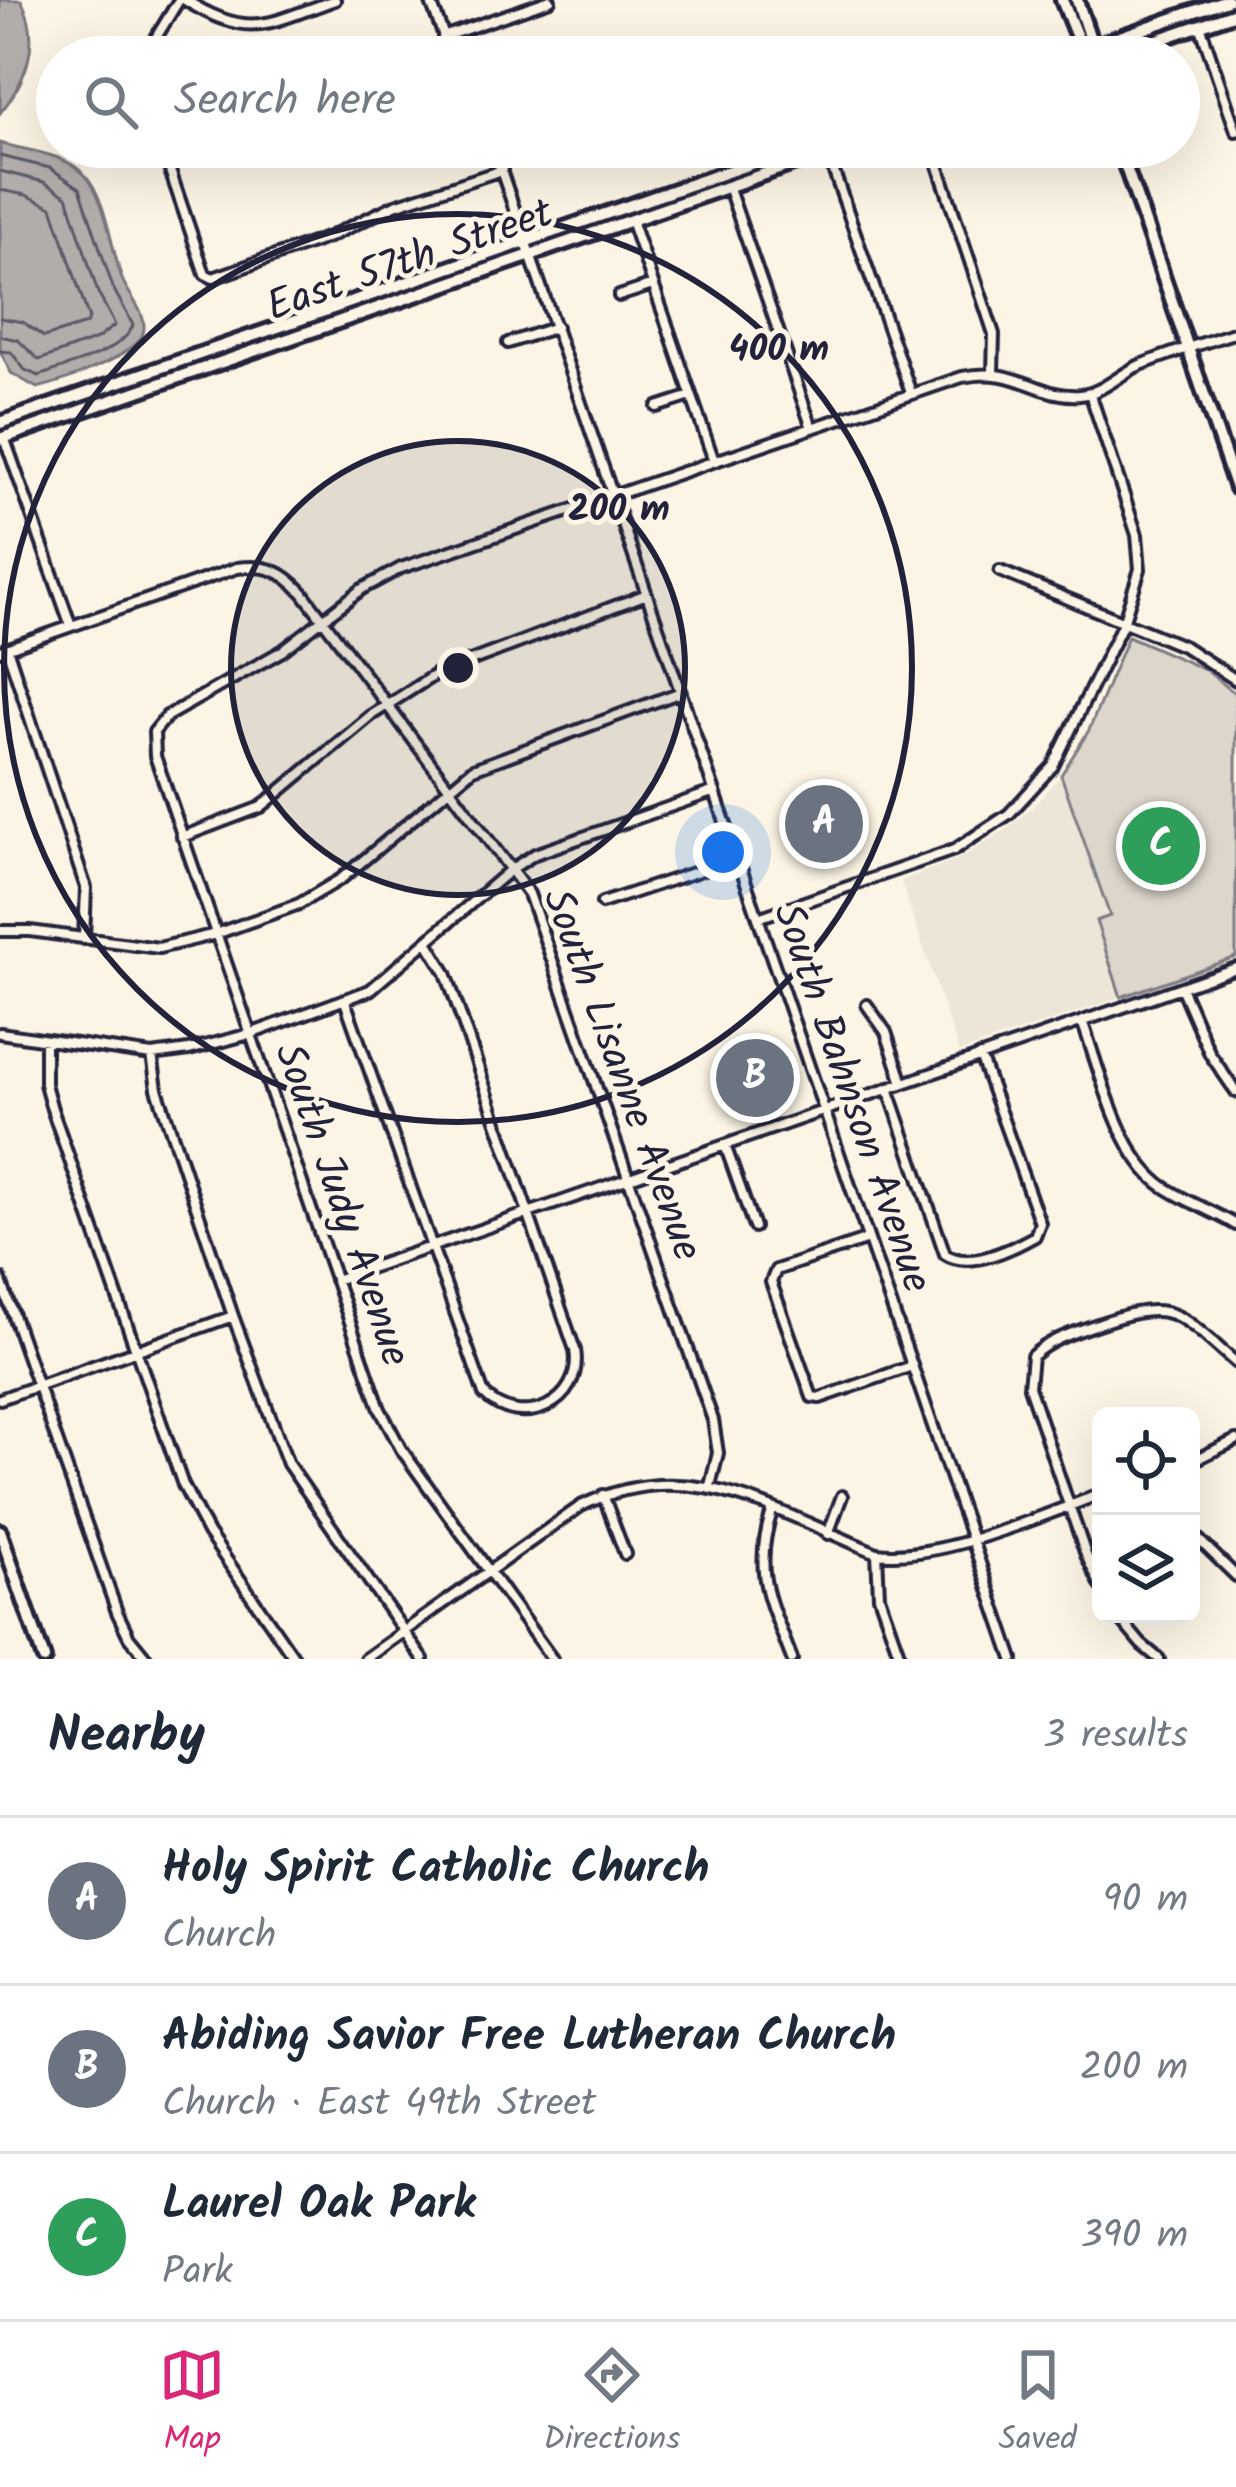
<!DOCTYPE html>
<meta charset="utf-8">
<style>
body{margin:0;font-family:Kalam,sans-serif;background:#f6f6f7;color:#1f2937}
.controls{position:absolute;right:36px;bottom:36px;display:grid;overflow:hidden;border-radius:18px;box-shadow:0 12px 48px #0002}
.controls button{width:108px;height:108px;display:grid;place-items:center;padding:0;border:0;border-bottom:3px solid #e0e1e3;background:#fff;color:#1f2937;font:60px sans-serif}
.you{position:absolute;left:723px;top:852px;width:42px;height:42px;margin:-30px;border:9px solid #fff;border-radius:50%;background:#1a73e8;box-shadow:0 0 0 18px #1a73e833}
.badge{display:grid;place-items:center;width:78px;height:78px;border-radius:50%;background:#db2777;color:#fff;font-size:39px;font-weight:700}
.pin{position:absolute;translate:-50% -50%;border:6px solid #fff;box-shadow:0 3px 12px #0006}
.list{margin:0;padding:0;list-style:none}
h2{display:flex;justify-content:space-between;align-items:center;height:156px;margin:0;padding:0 48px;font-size:51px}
h2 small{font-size:39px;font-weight:400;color:#747a83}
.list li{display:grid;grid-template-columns:78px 1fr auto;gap:36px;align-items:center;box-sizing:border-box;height:168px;padding:0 48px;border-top:3px solid #e0e1e3}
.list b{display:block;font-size:45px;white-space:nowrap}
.list p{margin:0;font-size:39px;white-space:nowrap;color:#747a83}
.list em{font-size:39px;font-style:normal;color:#747a83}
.icon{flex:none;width:66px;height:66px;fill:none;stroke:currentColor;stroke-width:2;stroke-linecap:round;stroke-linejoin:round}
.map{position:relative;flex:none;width:1236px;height:1659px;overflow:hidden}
.search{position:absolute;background:#fff;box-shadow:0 12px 48px #0002;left:36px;right:36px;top:36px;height:132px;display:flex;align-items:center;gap:30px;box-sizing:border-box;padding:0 42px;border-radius:66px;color:#747a83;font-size:45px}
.sheet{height:660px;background:#fff}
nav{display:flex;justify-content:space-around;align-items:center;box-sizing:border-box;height:168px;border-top:3px solid #e0e1e3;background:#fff;font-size:33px;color:#747a83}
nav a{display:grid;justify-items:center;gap:6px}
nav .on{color:#db2777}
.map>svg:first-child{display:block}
</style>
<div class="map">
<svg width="1236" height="1659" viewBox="0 0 1236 1659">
<rect width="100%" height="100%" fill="#fcf5e5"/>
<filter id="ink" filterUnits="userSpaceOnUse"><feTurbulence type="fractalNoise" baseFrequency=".00833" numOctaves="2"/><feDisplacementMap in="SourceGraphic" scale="24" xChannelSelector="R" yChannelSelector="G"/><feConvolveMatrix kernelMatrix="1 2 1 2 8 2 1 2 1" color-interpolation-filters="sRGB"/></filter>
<g filter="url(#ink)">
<path fill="#ece5d8" d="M1061 775 1110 917 1096 922 1121 997 959 1052 901 881 960 858 1003 832 1033 807Z"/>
<path fill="#dcd6cc" stroke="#7f7c84" stroke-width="3" d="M1128 636 1206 670 1236 694V957L1121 997 1096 921 1110 916 1061 775 1089 730Z"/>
<path fill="#b2adab" stroke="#78757e" stroke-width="3" d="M0 0H21C42 40 27 80 0 113Z
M0 143C28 152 63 152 85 175 105 195 112 251 122 279 129 297 151 317 142 336 132 357 60 383 37 388L11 373 0 351Z"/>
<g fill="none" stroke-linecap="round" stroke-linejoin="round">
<path stroke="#5c5a68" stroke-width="3" d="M0 156 50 168 80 188 113 288 133 325C124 352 65 366 39 376L25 370 11 352 0 351
M0 171 44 182 67 196 98 293 115 325 97 339 39 360 18 340 0 336
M0 190 26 195 52 207 89 319 86 324 44 337 23 322 0 318"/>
<g stroke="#22223b" stroke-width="16">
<path id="minor" d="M185 0C250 41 269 23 335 0
M430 0 452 57
M1200 25 1236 131
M443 37 550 0
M144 57 179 0
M162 147 205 274 213 278 329 237 395 205 502 170
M493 147 1013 1659
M932 147 994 334 993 372
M827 152 911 393
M166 160 206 147
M728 186 812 428
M631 220 714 461
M619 296 653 285
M508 343 556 327
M657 407 691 396
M4 437 71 626
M1000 571 1185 647 1236 680
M7 648 86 888 84 939
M0 651 237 568C267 564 283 571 303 593L529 894 713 1420 718 1453 710 1486
M182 837 261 807 370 716 436 674 647 594
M602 903 738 858
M758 918 954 850 1009 814 1053 766 1123 623 1140 569 1137 535 1090 393
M0 931H30L159 948 216 934 299 904 341 879 473 769 681 692
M1181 987 1210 1054 1236 1092
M345 1001 484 1394C521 1432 584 1403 575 1350L446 973 428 943
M867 1005 886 1032 903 1083
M1082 1021C1100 1070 1118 1152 1160 1184 1183 1201 1212 1210 1236 1225
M0 1033 152 1055 189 1050 250 1034 370 990 510 870 535 854 715 791
M45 1041V1084L52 1109 183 1485 208 1533 295 1659
M152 1055 157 1089 233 1316 288 1464 423 1659
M888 1088 945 1254C969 1270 1012 1249 1035 1236L1040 1223 980 1056
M725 1145 754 1227
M868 1239 776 1270 771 1282 812 1397 820 1398 912 1366
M0 1278 117 1612 129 1637 147 1659
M335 1280 1236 968
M0 1399 233 1316
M1191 1462 1236 1440
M603 1495 625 1554
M772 1511C752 1574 770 1600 792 1659
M1191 1532 1236 1576
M828 1534 842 1496
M877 1553 879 1596 901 1659
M1101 1586 1086 1555 1029 1387 1032 1356C1050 1340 1070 1334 1092 1326 1173 1297 1175 1310 1236 1363
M1116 1614 1141 1644 1159 1659
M365 1659 581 1506C690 1452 775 1512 877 1553 940 1561 1040 1516 1101 1494
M552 1659 401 1449 380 1409 155 756 154 732 167 716 282 651 362 589 401 568 962 377C1017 365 1036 398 1080 395 1102 393 1119 375 1138 366 1170 353 1204 343 1236 332"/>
</g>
<g stroke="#22223b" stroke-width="20">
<path id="major" d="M1062 0 1085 57
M1077 0 1093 48
M1062 57 1227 0
M1108 57 1236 13
M1119 147 1236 488
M0 423 799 147
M0 439 842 147
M0 1531 44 1659"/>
</g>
<use href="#minor" stroke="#fcf5e5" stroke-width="8"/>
<use href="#major" stroke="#fcf5e5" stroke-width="10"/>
</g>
</g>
<circle cx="458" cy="668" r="227" fill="#22223b" fill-opacity=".12"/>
<g fill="none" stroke="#22223b" stroke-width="6">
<circle cx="458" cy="668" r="227"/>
<circle cx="458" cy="668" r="454"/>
</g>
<g text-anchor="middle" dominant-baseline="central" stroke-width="10" stroke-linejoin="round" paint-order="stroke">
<g font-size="42" fill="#22223b" stroke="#fcf5e5">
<text transform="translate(410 261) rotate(-19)">East 57th Street</text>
<text transform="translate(621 1075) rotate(70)">South Lisanne Avenue</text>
<text transform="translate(851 1098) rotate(71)">South Bahnson Avenue</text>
<text transform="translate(341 1205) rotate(71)">South Judy Avenue</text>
</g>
</g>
<circle cx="458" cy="668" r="18" fill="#22223b" stroke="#fcf5e5" stroke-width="6"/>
<g font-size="36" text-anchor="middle" font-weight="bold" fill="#22223b" stroke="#fcf5e5" stroke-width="10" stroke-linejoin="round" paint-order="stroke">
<text x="779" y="360">400 m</text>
<text x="619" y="520">200 m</text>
</g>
</svg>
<div class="controls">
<button><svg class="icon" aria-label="locate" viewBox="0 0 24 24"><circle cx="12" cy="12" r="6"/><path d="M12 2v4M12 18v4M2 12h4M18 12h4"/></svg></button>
<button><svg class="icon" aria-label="layers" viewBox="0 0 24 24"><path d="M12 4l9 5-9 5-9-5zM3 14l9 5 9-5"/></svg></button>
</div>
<div class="you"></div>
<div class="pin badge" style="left:824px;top:824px;background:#6b7280">A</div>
<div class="pin badge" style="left:755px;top:1078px;background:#6b7280">B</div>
<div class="pin badge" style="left:1161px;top:846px;background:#2e9e5b">C</div>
<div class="search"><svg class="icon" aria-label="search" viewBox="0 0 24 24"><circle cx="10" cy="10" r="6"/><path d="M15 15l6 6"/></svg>Search here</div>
</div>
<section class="sheet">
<h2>Nearby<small>3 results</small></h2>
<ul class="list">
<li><span class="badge" style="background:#6b7280">A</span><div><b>Holy Spirit Catholic Church</b><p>Church</p></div><em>90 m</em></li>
<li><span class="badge" style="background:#6b7280">B</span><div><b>Abiding Savior Free Lutheran Church</b><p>Church · East 49th Street</p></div><em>200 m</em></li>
<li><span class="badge" style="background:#2e9e5b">C</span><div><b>Laurel Oak Park</b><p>Park</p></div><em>390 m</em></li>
</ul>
</section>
<nav>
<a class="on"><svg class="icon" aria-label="map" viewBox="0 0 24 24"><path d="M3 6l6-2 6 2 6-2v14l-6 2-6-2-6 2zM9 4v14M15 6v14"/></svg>Map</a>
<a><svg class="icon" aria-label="directions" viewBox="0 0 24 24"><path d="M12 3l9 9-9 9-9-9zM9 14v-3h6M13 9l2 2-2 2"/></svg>Directions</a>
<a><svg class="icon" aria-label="saved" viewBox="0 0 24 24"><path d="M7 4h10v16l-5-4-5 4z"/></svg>Saved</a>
</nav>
